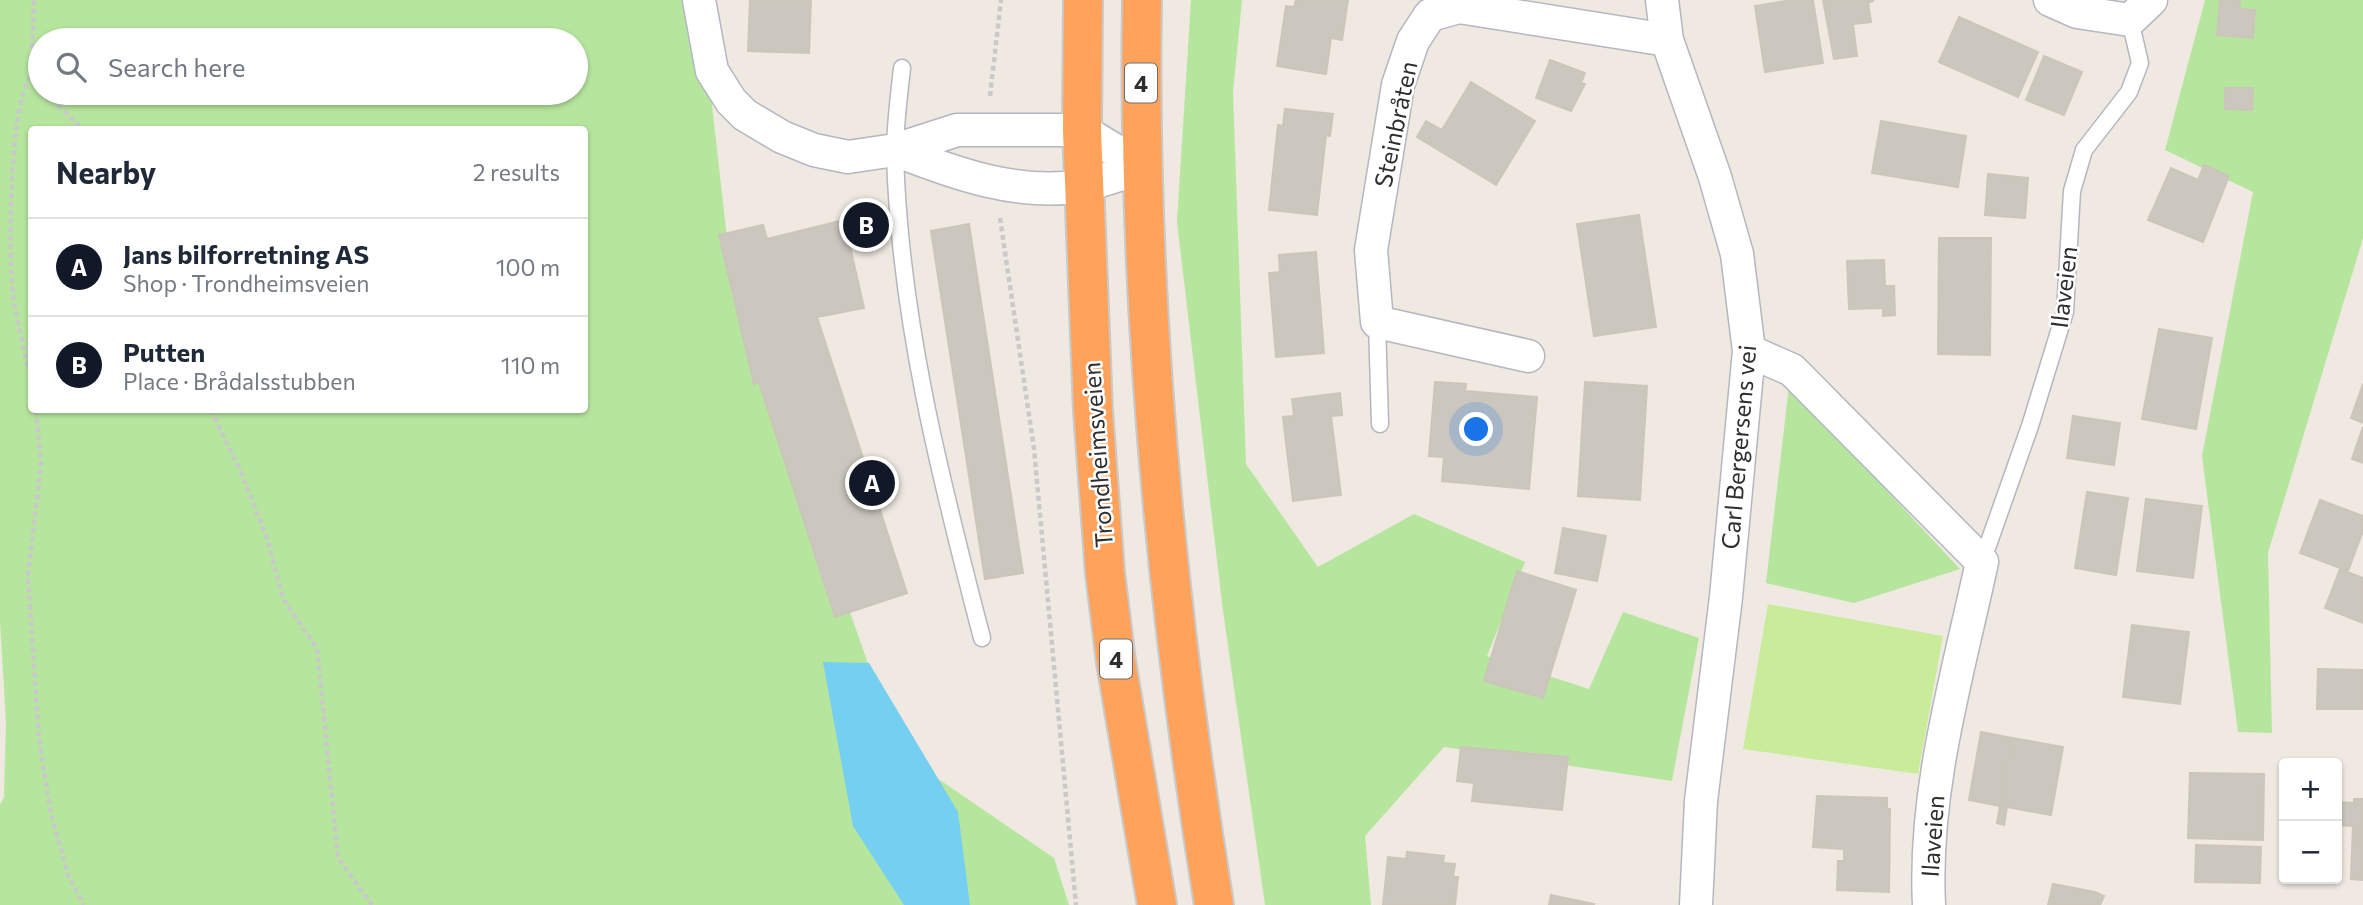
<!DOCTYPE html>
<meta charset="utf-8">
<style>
body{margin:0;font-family:Commissioner,sans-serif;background:#f6f6f7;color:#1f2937}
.controls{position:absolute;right:21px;bottom:21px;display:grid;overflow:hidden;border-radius:7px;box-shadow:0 2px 5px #0004}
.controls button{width:63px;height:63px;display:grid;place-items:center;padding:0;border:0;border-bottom:2px solid #e0e1e3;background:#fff;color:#1f2937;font:35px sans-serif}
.you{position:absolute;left:1477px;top:430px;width:24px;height:24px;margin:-18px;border:5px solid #fff;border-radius:50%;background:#1a73e8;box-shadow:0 0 0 10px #1a73e833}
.badge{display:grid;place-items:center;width:46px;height:46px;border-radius:50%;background:#111827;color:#fff;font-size:23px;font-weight:700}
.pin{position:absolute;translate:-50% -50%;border:4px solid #fff;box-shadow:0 2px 7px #0006}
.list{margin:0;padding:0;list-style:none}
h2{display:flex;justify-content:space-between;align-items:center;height:91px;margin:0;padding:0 28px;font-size:30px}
h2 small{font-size:23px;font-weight:400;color:#747a83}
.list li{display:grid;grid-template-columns:46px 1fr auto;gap:21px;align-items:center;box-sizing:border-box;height:98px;padding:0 28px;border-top:2px solid #e0e1e3}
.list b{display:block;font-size:26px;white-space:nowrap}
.list p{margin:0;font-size:23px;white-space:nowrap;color:#747a83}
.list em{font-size:23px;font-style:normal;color:#747a83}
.icon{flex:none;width:38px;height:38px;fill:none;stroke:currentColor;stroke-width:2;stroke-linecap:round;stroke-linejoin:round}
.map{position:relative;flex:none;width:2363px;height:905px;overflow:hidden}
.search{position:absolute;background:#fff;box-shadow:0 2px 5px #0004;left:28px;top:28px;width:560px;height:77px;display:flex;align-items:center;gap:18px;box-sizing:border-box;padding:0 24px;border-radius:38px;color:#747a83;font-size:26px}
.panel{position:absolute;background:#fff;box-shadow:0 2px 5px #0004;left:28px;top:126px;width:560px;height:287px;border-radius:7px}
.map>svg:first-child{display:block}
</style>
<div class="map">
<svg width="2363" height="905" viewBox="0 0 2363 905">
<rect width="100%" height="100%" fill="#efe9e1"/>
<path fill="#b6e59e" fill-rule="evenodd" d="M0 0H700L731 273 899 752 1054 858 1069 905H0V805L4 797 6 722 0 622ZM40 40H576V93H40ZM32 130H584V410H32Z
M1191 0H1242L1233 92 1246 464 1318 567 1414 514 1525 562 1487 656 1589 689 1623 612 1699 638 1672 781 1444 747 1365 836 1371 905H1265L1223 611 1177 222Z
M2205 0H2363V238L2268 553 2272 733 2238 732 2202 456 2253 192 2165 150Z
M1789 386 1960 569 1854 603 1766 583Z"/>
<path fill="#c9ec9a" d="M1768 604 1943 636 1918 774 1743 749Z"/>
<path fill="#75cff0" d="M823 662 869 663 958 812 970 905H904L853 826Z"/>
<path fill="#cbc7bf" stroke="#cbc5ba" stroke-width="2" d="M750 0H811L809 53 748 51Z
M1296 0H1348L1342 40 1331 38 1326 74 1277 66 1286 6 1294 7Z
M1793 0H1813L1823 63 1765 72 1755 6Z
M1823 0H1874L1868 3 1871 22 1853 24 1857 56 1834 59Z
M2220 0H2240L2239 9 2255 10 2253 38 2217 35Z
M1959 17 2038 52 2018 97 1939 62Z
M2044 56 2082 72 2064 115 2026 100Z
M1550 60 1585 73 1581 83 1585 84 1571 111 1536 98Z
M1471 82 1535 121 1496 185 1417 137 1426 121 1442 130Z
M2225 88H2253L2252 110 2225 109Z
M1285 109 1333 114 1330 136 1326 135 1317 215 1269 210 1278 125 1283 126Z
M1881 121 1966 136 1958 187 1872 173Z
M2204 165 2229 176 2203 242 2148 220 2171 168 2198 180Z
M1988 174 2028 178 2025 218 1985 215Z
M1639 215 1656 327 1594 336 1577 224Z
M844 220 864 308 817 317 907 593 835 617 759 382 754 384 719 235 763 225 767 239Z
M969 224 1023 573 985 579 931 231Z
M1939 238H1991L1990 355 1938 354Z
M1316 252 1324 353 1276 357 1269 273 1280 272 1279 255Z
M1884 260 1885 286H1894L1895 315 1883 316V308L1849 309 1847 261Z
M2159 329 2212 338 2196 429 2142 419Z
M1435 382 1466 384 1465 391 1537 397 1529 489 1442 481 1444 457 1429 456Z
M1585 382 1647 386 1640 500 1578 496Z
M2363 384V423L2351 418Z
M1340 393 1342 415 1331 416 1341 495 1293 501 1283 417 1294 416 1292 399Z
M2073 416 2120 423 2114 465 2067 458Z
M2363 427V463L2352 459Z
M2087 492 2128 498 2116 575 2075 568Z
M2146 499 2202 506 2193 578 2137 571Z
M2320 500 2363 516V531L2348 571 2300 553Z
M1563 528 1606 536 1597 581 1555 573Z
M2340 569 2363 578V623L2325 608Z
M1517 571 1576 590 1543 698 1484 681Z
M2132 625 2189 632 2180 704 2123 697Z
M2318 669 2363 670V709H2317Z
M1981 732 2012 738 2000 806 1969 800Z
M2012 738 2063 747 2051 815 2007 807 2004 825 1997 823Z
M1461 747 1568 757 1562 810 1472 801 1474 783 1457 781Z
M2190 773 2264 774 2263 840 2188 838Z
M1817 796 1887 798V809H1890L1889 892 1837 890 1838 861H1844V849L1813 847Z
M2354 799H2363V880L2351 879 2353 826 2337 825V802L2354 803Z
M2196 845 2261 847 2260 883 2195 882Z
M1407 852 1444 856 1443 863 1455 864 1453 877H1458L1455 905H1383L1388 857 1406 859Z
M2053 884 2095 892 2104 896 2100 905H2048Z
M1551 895 1594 904 1593 905H1549Z"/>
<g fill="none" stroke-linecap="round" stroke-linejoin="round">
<g stroke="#b4b7c1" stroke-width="19">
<path id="lane" d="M902 68C899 96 895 125 895 153 899 316 941 481 982 638
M1377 322 1380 424
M1982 562 2030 426 2065 312 2072 191 2084 150 2129 92 2140 63 2130 20"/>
</g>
<g stroke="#b4b7c1" stroke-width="35">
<path id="street" d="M699 0 712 71 731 101 745 115 782 137 814 150 848 157 895 150 957 130H1082L1142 167
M1662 0 1667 40 1715 177 1737 254 1749 351 1726 597 1701 801 1696 905
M2050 0 2077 12 2130 20 2151 0
M895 150C953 173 1022 198 1085 185 1104 181 1124 173 1142 167
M1749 351 1792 370 1982 562C1958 674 1923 790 1929 905
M1528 356 1377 322 1371 250 1398 85 1413 41 1430 15 1459 7 1667 40"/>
</g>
<g stroke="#c9c9c9" stroke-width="42">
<path id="highway" d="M1083 0 1082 130 1093 411 1105 573 1116 662 1157 905
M1142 0C1137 303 1166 606 1214 905"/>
</g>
<path stroke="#c9c9c9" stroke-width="4.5" stroke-dasharray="5 3.5" stroke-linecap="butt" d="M31 77 40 87
M46 93 83 130
M990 96 1001 0
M1000 218 1034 449 1076 905
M32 383C25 354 17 323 13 294 8 256 9 102 31 77L34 0
M36 410 41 464 28 576 39 739 51 814 69 878 84 905
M211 410 241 472 268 541 283 599 317 648 338 858 372 905"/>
<use href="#lane" stroke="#fff" stroke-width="16"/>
<use href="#street" stroke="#fff" stroke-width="32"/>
<use href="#highway" stroke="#ffa35c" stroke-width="38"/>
</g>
<g text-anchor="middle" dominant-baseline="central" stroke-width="5" stroke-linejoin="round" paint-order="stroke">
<g fill="#fff" stroke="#6d6d6d" stroke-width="2">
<rect x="1125" y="63.5" width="32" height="39" rx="5"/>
<rect x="1100" y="639.5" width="32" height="39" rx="5"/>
</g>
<g font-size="23" font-weight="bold" fill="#2e2e2e">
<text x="1141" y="83">4</text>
<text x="1116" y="659">4</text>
</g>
<g font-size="24" fill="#2e2e2e" stroke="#fff">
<text transform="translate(1395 124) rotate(-78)">Steinbråten</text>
<text transform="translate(2063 287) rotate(-83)">Ilaveien</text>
<text transform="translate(1738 447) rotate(-85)">Carl Bergersens vei</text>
<text transform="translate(1097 455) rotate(-94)">Trondheimsveien</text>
<text transform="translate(1932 836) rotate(-86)">Ilaveien</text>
</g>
</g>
</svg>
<div class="controls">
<button>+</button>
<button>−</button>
</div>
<div class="you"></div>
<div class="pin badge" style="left:872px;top:483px">A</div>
<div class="pin badge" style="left:866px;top:225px">B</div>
<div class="search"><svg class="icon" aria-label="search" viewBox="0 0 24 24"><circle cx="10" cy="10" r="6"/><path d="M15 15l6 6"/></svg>Search here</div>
<section class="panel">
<h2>Nearby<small>2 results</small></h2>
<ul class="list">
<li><span class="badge">A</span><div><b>Jans bilforretning AS</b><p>Shop · Trondheimsveien</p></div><em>100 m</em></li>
<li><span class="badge">B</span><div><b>Putten</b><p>Place · Brådalsstubben</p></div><em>110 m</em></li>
</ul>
</section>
</div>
